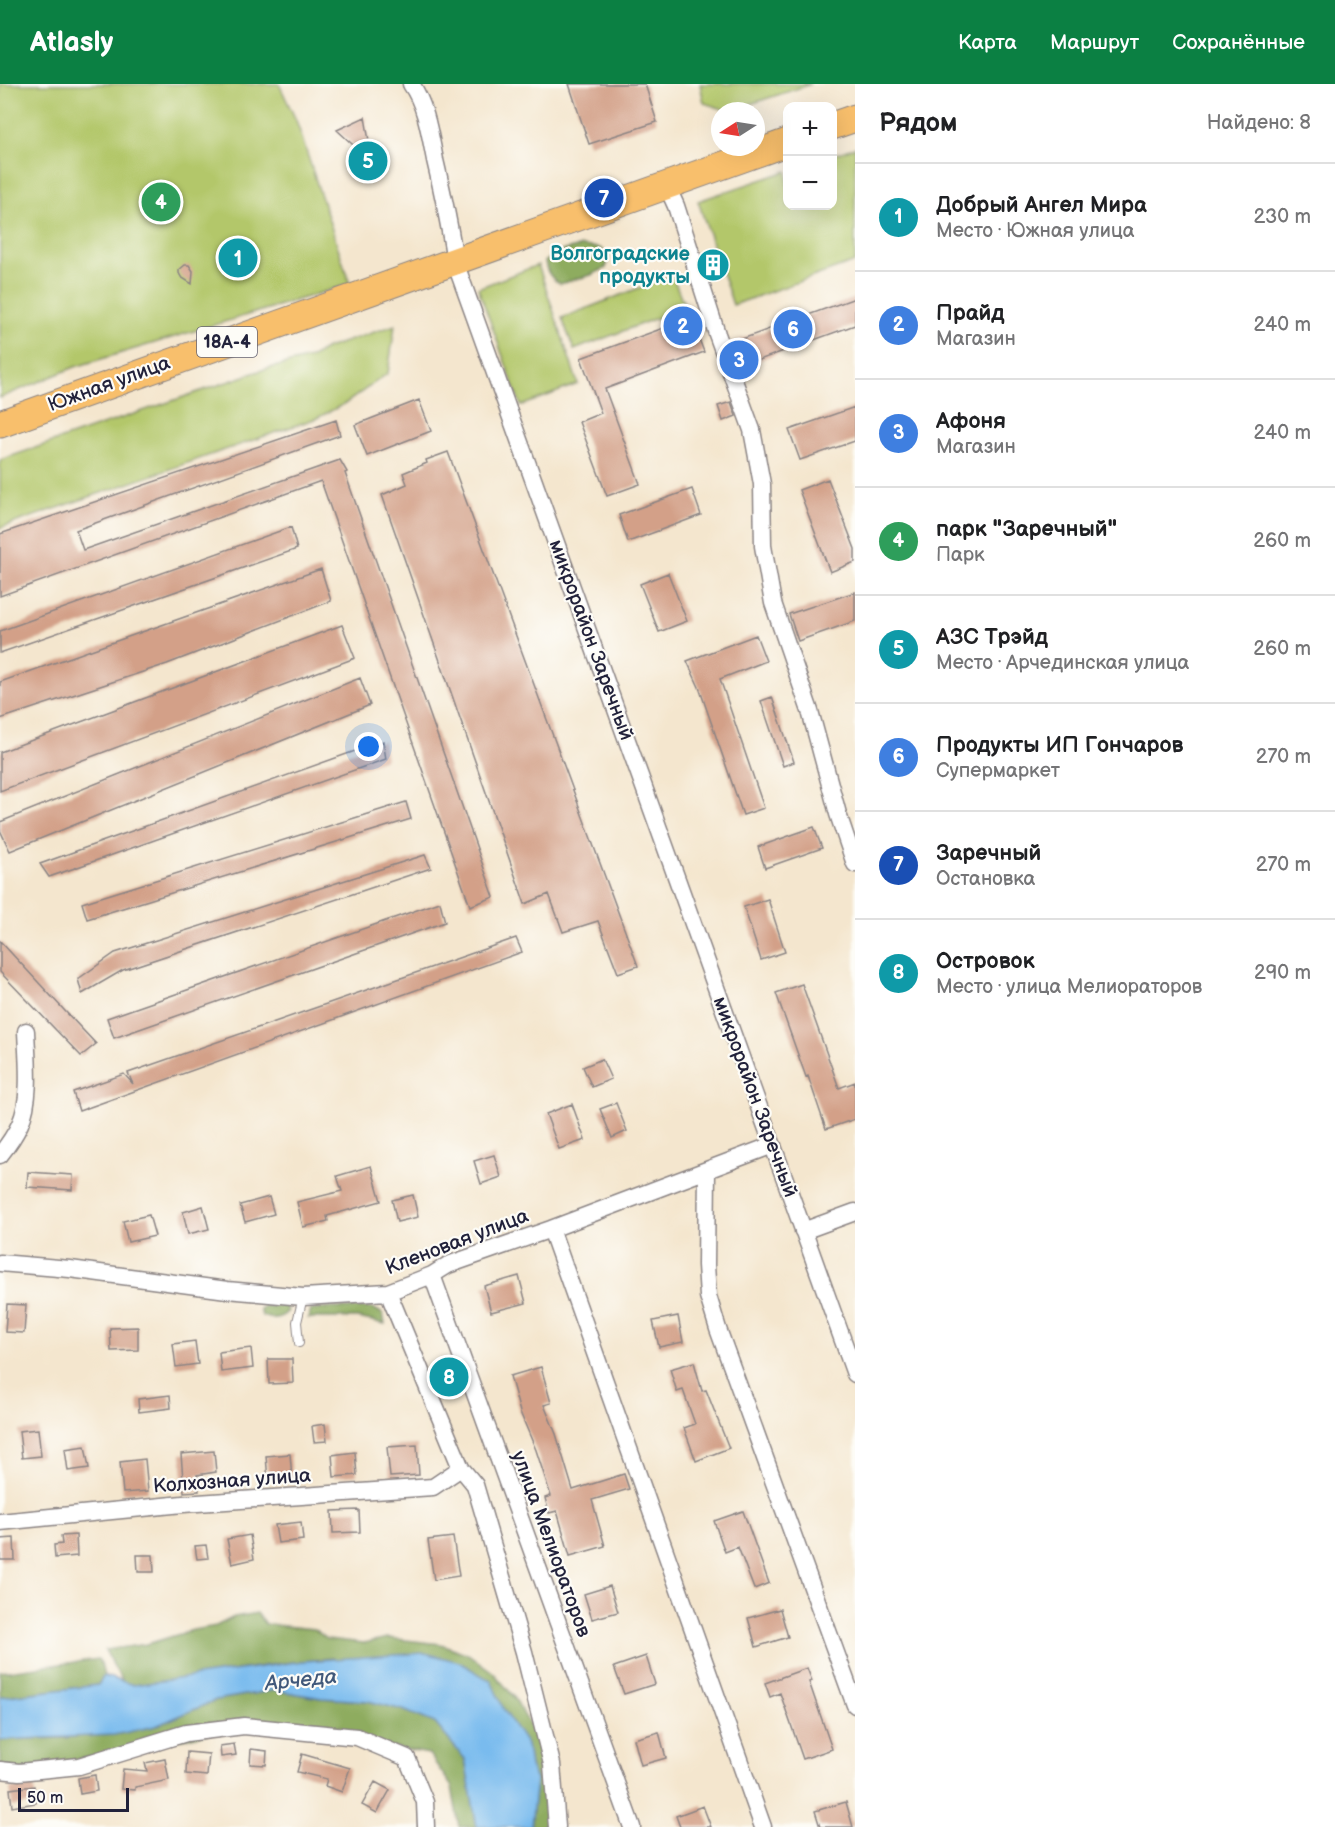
<!DOCTYPE html>
<html lang="ru">
<meta charset="utf-8">
<style>
body{margin:0;font-family:"Balsamiq Sans",sans-serif;background:#f2f2f2;color:#202124}
.controls{position:absolute;right:18px;top:18px;display:grid;overflow:hidden;border-radius:12px;box-shadow:0 6px 24px #0002}
.controls button{width:54px;height:54px;display:grid;place-items:center;padding:0;border:0;border-bottom:2px solid #e0e0e0;background:#fff;color:#202124;font:30px sans-serif}
.compass{position:absolute;left:711px;top:18px;width:54px;height:54px;border-radius:50%;background:#fff;box-shadow:0 6px 24px #0002;rotate:258deg}
.scale{position:absolute;left:18px;bottom:15px;width:111px;box-sizing:border-box;padding-left:6px;border:3px solid #22223b;border-top:0;font-size:16px;line-height:21px;white-space:nowrap;color:#22223b;-webkit-text-stroke:4px #fdfcf7;paint-order:stroke}
.you{position:absolute;left:369px;top:663px;width:21px;height:21px;margin:-15px;border:4px solid #fff;border-radius:50%;background:#1a73e8;box-shadow:0 0 0 9px #1a73e833}
.badge{display:grid;place-items:center;width:39px;height:39px;border-radius:50%;background:#0b8043;color:#fff;font-size:20px;font-weight:700}
.pin{position:absolute;translate:-50% -50%;border:3px solid #fff;box-shadow:0 2px 6px #0006}
.list{margin:0;padding:0;list-style:none}
h2{display:flex;justify-content:space-between;align-items:center;height:78px;margin:0;padding:0 24px;font-size:26px}
h2 small{font-size:20px;font-weight:400;color:#757577}
.list li{display:grid;grid-template-columns:39px 1fr auto;gap:18px;align-items:center;box-sizing:border-box;height:108px;padding:0 24px;border-top:2px solid #e0e0e0}
.list b{display:block;font-size:22px;white-space:nowrap}
.list p{margin:0;font-size:20px;white-space:nowrap;color:#757577}
.list em{font-size:20px;font-style:normal;color:#757577}
.map{position:relative;flex:none;width:855px;height:1743px;overflow:hidden}
header{display:flex;align-items:center;gap:36px;box-sizing:border-box;height:84px;padding:0 30px;background:#0b8043;color:#fff}
header strong{font-size:28px}
nav{display:flex;gap:33px;margin-inline-start:auto;font-size:21px}
main{display:flex}
aside{flex:1;background:#fff}
.map>svg:first-child{display:block}
</style>
<header>
<strong>Atlasly</strong>
<nav><a>Карта</a><a>Маршрут</a><a>Сохранённые</a></nav>
</header>
<main>
<div class="map">
<svg width="855" height="1743" viewBox="0 0 855 1743">
<rect width="100%" height="100%" fill="#fdfcf7"/>
<filter id="ink" filterUnits="userSpaceOnUse"><feTurbulence type="fractalNoise" baseFrequency=".0167" numOctaves="2"/><feDisplacementMap in="SourceGraphic" scale="12" xChannelSelector="R" yChannelSelector="G"/><feConvolveMatrix kernelMatrix="1 2 1 2 8 2 1 2 1" color-interpolation-filters="sRGB"/></filter>
<filter id="wash" filterUnits="userSpaceOnUse"><feTurbulence type="fractalNoise" baseFrequency=".008" numOctaves="4" result="noise"/><feDisplacementMap in="SourceGraphic" scale="24" xChannelSelector="R" yChannelSelector="G"/><feGaussianBlur stdDeviation="1.35" result="paint"/><feColorMatrix in="noise" values="0 0 0 0 0 0 0 0 0 0 0 0 0 0 0 0 0 1.4 0 .05"/><feComposite in="paint" operator="in"/></filter>
<g filter="url(#wash)">
<rect width="100%" height="100%" fill="#f4e6ce"/>
<path fill="#b3c76b" stroke="#6a7453" stroke-width="1.5" d="M0 0H279L296 36 350 200 75 283 0 314Z
M700 0H811L729 27 704 19Z
M855 63V178L733 221 698 117 787 87 788 122H832L833 71Z
M538 181 578 300 521 322 478 204Z
M672 191 685 223 574 266 562 234Z
M395 241 388 289 346 319 317 334 0 444V376L262 286 310 274 327 264Z"/>
<path fill="#8eac5f" stroke="#58674d" stroke-width="1.5" d="M582 162 600 164 609 172 606 184 591 191 560 200C551 194 546 188 545 177L564 166Z
M264 1222H285L288 1227C281 1235 272 1236 262 1232L260 1225Z
M331 1224H373L383 1230 385 1240 358 1234H308L311 1226Z
M257 1529 265 1540 314 1545 327 1555 364 1559 388 1554 441 1560 468 1570 494 1589 514 1613 532 1645 542 1671 548 1707 546 1743H531L536 1696 530 1683 527 1661 333 1574 276 1580 134 1602 123 1599 105 1566 147 1560 193 1546 216 1542 234 1533Z
M98 1575 101 1580 104 1592 98 1601 0 1613V1588Z
M275 1606 321 1614 368 1617 403 1626 435 1639 465 1675 477 1743H459L452 1703 429 1670 261 1639 0 1691V1656L65 1654 156 1642 216 1616Z"/>
<path fill="#79bbee" stroke="#4e6e94" stroke-width="1.5" d="M425 1569 459 1578 491 1597 504 1626 527 1661 530 1683 536 1696 531 1743H477L465 1675 435 1639 403 1626 368 1617 321 1614 275 1606 216 1616 156 1642 114 1651 0 1656V1613L98 1601 104 1592 134 1601 303 1577Z"/>
<g id="blocks">
<path fill="#d3a088" d="M569 0H645L657 38 589 60Z
M365 33 371 69 375 68 379 78 362 86 357 76 365 72 337 46Z
M185 181H189L193 187 192 200 181 193 179 189V186Z
M855 214V241L740 283 731 259Z
M691 234 704 268 605 305 640 400 607 412 579 338 601 329 581 274Z
M419 316 431 347 367 372 355 341Z
M731 318 736 332 723 337 718 322Z
M855 323V357L800 376 789 346Z
M336 336 340 351 76 446 83 466 340 376 347 388 345 389 494 813 470 822 321 397 0 512V450Z
M448 368 638 882 618 889 598 837 563 848 549 810 525 820 382 411 407 400 403 389 427 379 426 376Z
M828 395 855 465V478L830 488 799 406Z
M692 405 701 431 628 458 619 431Z
M291 443 297 465 0 569V547Z
M321 485 331 517 167 580 0 635V598Z
M668 489 687 537 659 548 640 500Z
M855 508V537L798 557 789 530Z
M342 541 355 574 0 707V668Z
M756 551 766 577 720 595 764 724 743 731 699 603 687 577Z
M360 594 370 621 10 767 0 746V738Z
M772 613 794 678 783 682 761 617Z
M383 657 386 675 49 793 40 780Z
M406 718 411 735 87 835 82 819Z
M814 743 822 764 765 784 758 763Z
M425 771 431 784 123 886 82 910 78 895 115 869Z
M768 815 785 868 761 876 744 823Z
M440 818 445 838 114 954 107 934Z
M516 854 522 868 79 1027 73 1008 124 990 133 1000 128 989Z
M0 857 64 926 96 960 81 972 0 888Z
M802 900 839 1004 855 998V1035L826 1045 808 992 806 993 776 909Z
M602 975 611 995 592 1003 583 983Z
M616 1019 627 1047 612 1054 600 1025Z
M572 1020 585 1056 559 1065 546 1030Z
M494 1071 501 1093 481 1100 474 1077Z
M371 1082 381 1117 327 1132 328 1137 303 1143 297 1118 342 1107 337 1092Z
M28 1088 73 1091 72 1106 27 1103Z
M413 1111 418 1133 397 1138 392 1116Z
M269 1113 274 1130 245 1138 240 1121Z
M203 1122 209 1145 188 1150 183 1128Z
M149 1131 155 1152 128 1158 123 1137Z
M519 1192 526 1219 491 1228 484 1202Z
M7 1220 26 1221 24 1249 5 1248Z
M678 1232 683 1258 659 1263 653 1237Z
M138 1243V1266L111 1267 110 1244Z
M195 1257 198 1280 176 1283 173 1260Z
M251 1264 253 1284 221 1288 219 1268Z
M268 1275H292L293 1299 269 1300Z
M452 1276 461 1306 445 1309 438 1280Z
M694 1278 702 1307 706 1306 729 1364 696 1377 684 1344 695 1340 683 1306 677 1308 670 1285Z
M541 1283 551 1319 544 1321 556 1350 573 1406 624 1390 629 1405 592 1416 605 1462 570 1472 557 1427 549 1429 545 1414 551 1412 536 1366 520 1328 510 1292Z
M170 1311 171 1324 139 1328 138 1315Z
M325 1340 327 1357 314 1358 312 1342Z
M38 1345 41 1372 22 1374 19 1347Z
M417 1361 419 1391 390 1393 387 1363Z
M85 1362 89 1384 68 1387 65 1365Z
M214 1367 216 1388 197 1391 199 1407 184 1408 181 1370Z
M355 1368 357 1391 334 1393 332 1371Z
M290 1370 292 1394 268 1396 266 1372Z
M145 1375 148 1407 123 1409 120 1378Z
M359 1426 360 1448 333 1449 332 1427Z
M743 1427 769 1499 754 1505 738 1463 725 1468 714 1437Z
M301 1438 303 1456 278 1459 275 1441Z
M76 1451 77 1472 55 1474 54 1461 62 1460 61 1452Z
M250 1451 254 1475 232 1480 227 1455Z
M453 1453 459 1492 434 1496 428 1456Z
M14 1454 15 1476H0V1455Z
M206 1461 208 1474 197 1475 195 1462Z
M137 1471H153L154 1488H138Z
M610 1502 618 1528 592 1535 584 1510Z
M780 1525 788 1553 756 1563 748 1534Z
M646 1572 655 1600 624 1610 614 1583Z
M807 1584 812 1597 809 1598 832 1665 803 1675 780 1609 770 1613 765 1599Z
M659 1648 666 1674 641 1681 634 1655Z
M234 1660 236 1671 221 1673 220 1662Z
M251 1665 267 1667 266 1681 250 1680Z
M187 1668 209 1670 207 1692 186 1690Z
M302 1670 350 1684 342 1708 325 1702 327 1695 297 1688Z
M165 1675 169 1696 135 1703V1706L121 1705 123 1685 147 1687 145 1679Z
M95 1691 97 1707 80 1710 78 1694Z
M375 1698 390 1706 377 1729 362 1721Z
M34 1702 36 1719 12 1723 10 1705Z
M846 1718 853 1743H820L815 1727Z
M703 1722 711 1743H680L676 1732Z"/>
</g>
</g>
<g filter="url(#ink)">
<use href="#blocks" fill-opacity="0" stroke="#8b8484" stroke-width="1.5"/>
<g fill="none" stroke-linecap="round" stroke-linejoin="round">
<g stroke="#8b8484" stroke-width="10">
<path id="lane" d="M299 1259 297 1238 303 1213"/>
</g>
<g stroke="#8b8484" stroke-width="19">
<path id="street" d="M411 0C426 21 430 51 435 76 443 110 450 143 455 178L855 1290
M667 102 676 122 717 250 752 346 762 400 763 462 773 519 810 627 838 730 855 780
M0 1071C8 1061 15 1051 20 1040 32 1014 27 974 26 947
M707 1087 706 1181 708 1212 718 1245 855 1621
M551 1145 763 1743
M803 1147 855 1128
M0 1179 70 1185 227 1206 303 1213 388 1208 432 1191 448 1181 551 1145 773 1061
M432 1191 632 1743
M388 1208 461 1384 475 1401 524 1568 552 1680 557 1743
M0 1438 183 1420 433 1403 461 1384
M0 1686 19 1688 79 1682 186 1649 244 1642 357 1653 407 1674 425 1718 426 1743"/>
</g>
<g stroke="#8b8484" stroke-width="29">
<path id="primary" d="M832 42 855 34
M0 340 788 58"/>
</g>
<use href="#lane" stroke="#fff" stroke-width="8"/>
<use href="#street" stroke="#fff" stroke-width="16"/>
<use href="#primary" stroke="#f8bf6c" stroke-width="27"/>
</g>
</g>
<defs>
<g id="building-disc" transform="scale(1.725)"><circle r="9.5" fill="#0f9aa8" stroke="#fdfcf7"/><path d="M-4-6H4V6H1V3H-1V6H-4ZM-2.5-4.3h1.7v1.8h-1.7ZM.8-4.3h1.7v1.8H.8ZM-2.5-1h1.7V.8h-1.7ZM.8-1h1.7V.8H.8Z" fill="#fff"/></g>
</defs>
<g fill-rule="evenodd">
<use href="#building-disc" x="713" y="181"/>
</g>
<g text-anchor="middle" dominant-baseline="central" stroke-width="4.5" stroke-linejoin="round" paint-order="stroke">
<rect fill="#fdfcf7" stroke="#646373" stroke-width="1.5" x="197" y="243" width="60" height="30" rx="4.5"/>
<g font-size="18" font-weight="bold" fill="#22223b">
<text x="227" y="258">18А-4</text>
</g>
<g font-size="20" font-weight="bold" fill="#0d838f" stroke="#fdfcf7" text-anchor="end">
<text x="690" y="170">Волгоградские<tspan x="690" dy="23">продукты</tspan></text>
</g>
<g font-size="20" fill="#22223b" stroke="#fdfcf7">
<text transform="translate(109 300) rotate(-20)">Южная улица</text>
<text transform="translate(591 556) rotate(70)">микрорайон Заречный</text>
<text transform="translate(755 1013) rotate(70)">микрорайон Заречный</text>
<text transform="translate(457 1158) rotate(-21)">Кленовая улица</text>
<text transform="translate(232 1397) rotate(-4)">Колхозная улица</text>
<text transform="translate(551 1460) rotate(70)">улица Мелиораторов</text>
</g>
<g font-size="21" font-style="italic" fill="#40587a" stroke="#fdfcf7">
<text transform="translate(301 1596) rotate(-6)">Арчеда</text>
</g>
</g>
</svg>
<div class="controls">
<button>+</button>
<button>−</button>
</div>
<svg class="compass" viewBox="-18 -18 36 36"><path d="M0-13l5 13h-10z" fill="#e53935"/><path d="M0 13l5-13h-10z" fill="#757577"/></svg>
<div class="scale">50 m</div>
<div class="you"></div>
<div class="pin badge" style="left:238px;top:174px;background:#0f9aa8">1</div>
<div class="pin badge" style="left:683px;top:242px;background:#3f7fe0">2</div>
<div class="pin badge" style="left:739px;top:276px;background:#3f7fe0">3</div>
<div class="pin badge" style="left:161px;top:118px;background:#2e9e5b">4</div>
<div class="pin badge" style="left:368px;top:77px;background:#0f9aa8">5</div>
<div class="pin badge" style="left:793px;top:245px;background:#3f7fe0">6</div>
<div class="pin badge" style="left:604px;top:114px;background:#1a4fb4">7</div>
<div class="pin badge" style="left:449px;top:1293px;background:#0f9aa8">8</div>
</div>
<aside>
<h2>Рядом<small>Найдено: 8</small></h2>
<ul class="list">
<li><span class="badge" style="background:#0f9aa8">1</span><div><b>Добрый Ангел Мира</b><p>Место · Южная улица</p></div><em>230 m</em></li>
<li><span class="badge" style="background:#3f7fe0">2</span><div><b>Прайд</b><p>Магазин</p></div><em>240 m</em></li>
<li><span class="badge" style="background:#3f7fe0">3</span><div><b>Афоня</b><p>Магазин</p></div><em>240 m</em></li>
<li><span class="badge" style="background:#2e9e5b">4</span><div><b>парк &quot;Заречный&quot;</b><p>Парк</p></div><em>260 m</em></li>
<li><span class="badge" style="background:#0f9aa8">5</span><div><b>АЗС Трэйд</b><p>Место · Арчединская улица</p></div><em>260 m</em></li>
<li><span class="badge" style="background:#3f7fe0">6</span><div><b>Продукты ИП Гончаров</b><p>Супермаркет</p></div><em>270 m</em></li>
<li><span class="badge" style="background:#1a4fb4">7</span><div><b>Заречный</b><p>Остановка</p></div><em>270 m</em></li>
<li><span class="badge" style="background:#0f9aa8">8</span><div><b>Островок</b><p>Место · улица Мелиораторов</p></div><em>290 m</em></li>
</ul>
</aside>
</main>
